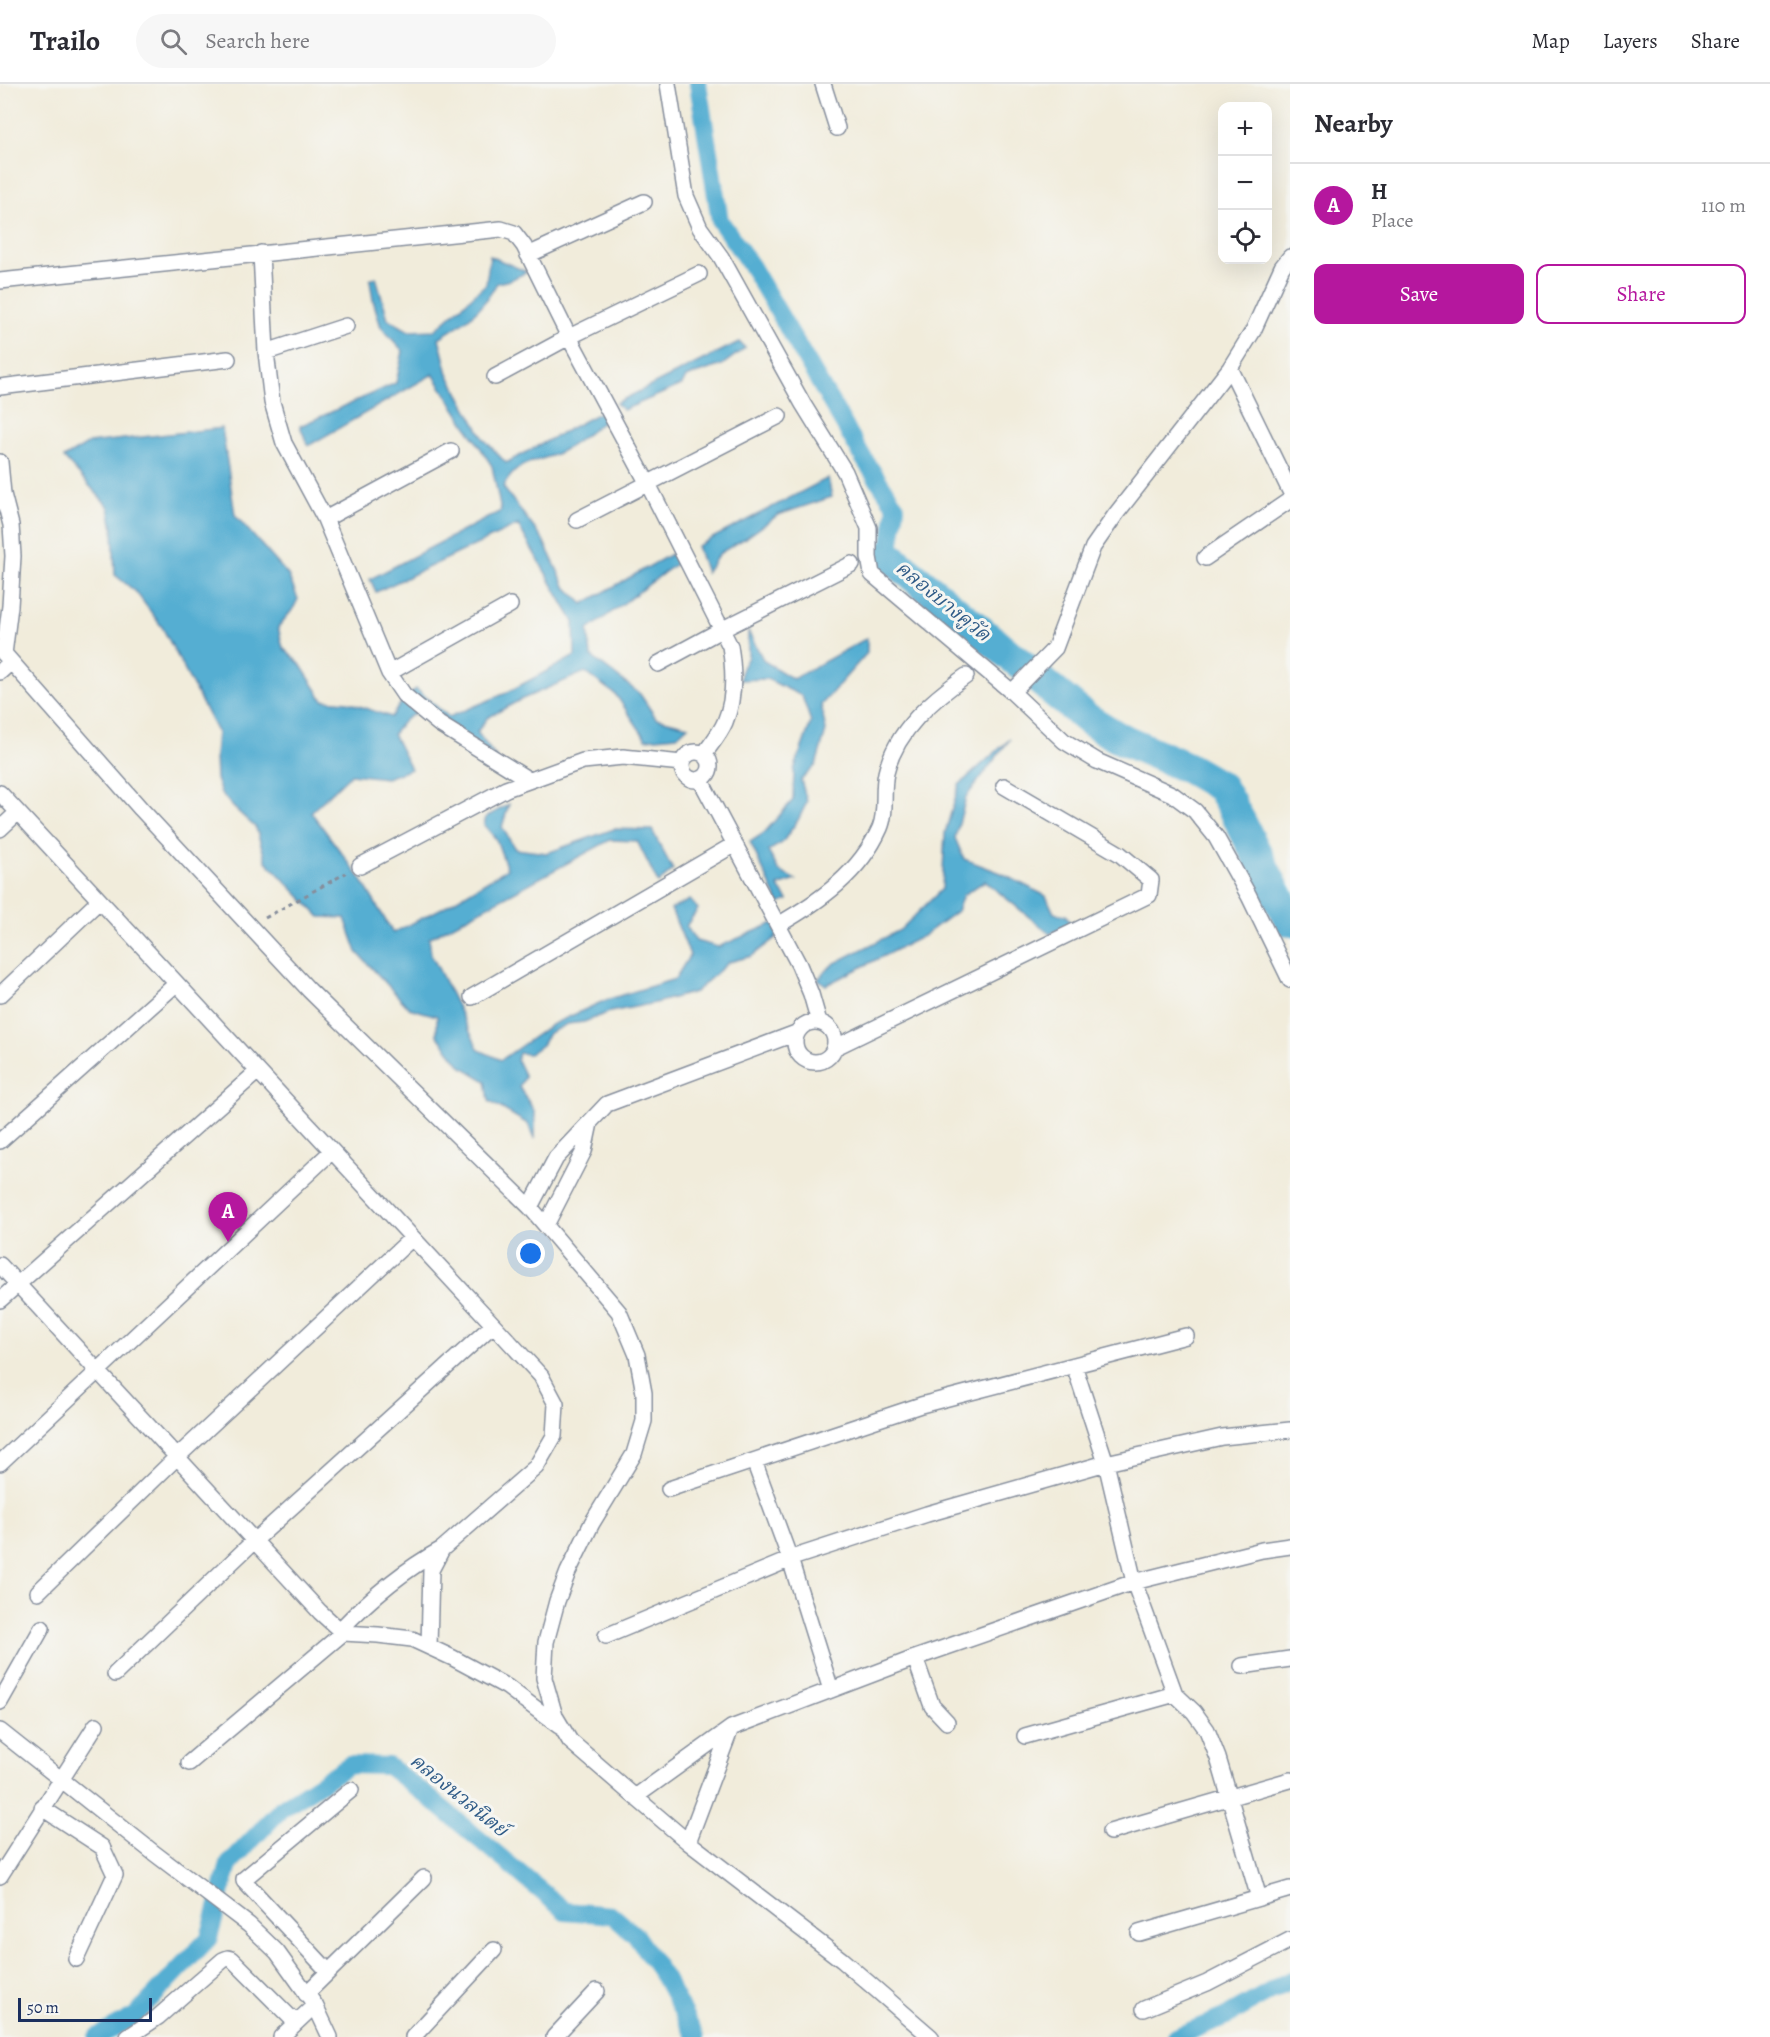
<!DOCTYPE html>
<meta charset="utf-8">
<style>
body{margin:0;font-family:Alegreya,"Noto Serif Thai",serif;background:#f7f7f7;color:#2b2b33}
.controls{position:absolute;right:18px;top:18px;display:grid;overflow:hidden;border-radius:12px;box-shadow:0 6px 24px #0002}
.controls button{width:54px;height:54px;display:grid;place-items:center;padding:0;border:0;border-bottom:2px solid #e1e1e2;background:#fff;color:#2b2b33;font:30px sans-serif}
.scale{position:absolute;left:18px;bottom:15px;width:134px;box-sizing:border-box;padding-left:6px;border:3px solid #1b2f5e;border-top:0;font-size:16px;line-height:21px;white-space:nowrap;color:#1b2f5e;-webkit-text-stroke:4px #f6f6f2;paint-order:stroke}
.you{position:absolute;left:531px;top:1170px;width:21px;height:21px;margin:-15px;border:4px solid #fff;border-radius:50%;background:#1a73e8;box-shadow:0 0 0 9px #1a73e833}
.badge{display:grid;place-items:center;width:39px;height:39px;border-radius:50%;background:#b5179e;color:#fff;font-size:20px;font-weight:700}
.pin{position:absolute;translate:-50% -50px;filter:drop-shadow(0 2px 3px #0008)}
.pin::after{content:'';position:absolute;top:32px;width:21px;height:18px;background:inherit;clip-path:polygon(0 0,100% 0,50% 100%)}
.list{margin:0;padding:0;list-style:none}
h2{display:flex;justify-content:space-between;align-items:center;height:78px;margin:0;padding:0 24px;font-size:26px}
h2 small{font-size:20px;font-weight:400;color:#7c7c81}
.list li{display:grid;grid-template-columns:39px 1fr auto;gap:18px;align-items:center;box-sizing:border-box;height:84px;padding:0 24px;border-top:2px solid #e1e1e2}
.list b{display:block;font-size:22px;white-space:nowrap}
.list p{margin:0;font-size:20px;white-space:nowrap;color:#7c7c81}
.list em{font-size:20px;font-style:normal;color:#7c7c81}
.actions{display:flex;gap:12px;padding:18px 24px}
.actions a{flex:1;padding:14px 0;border:2px solid #b5179e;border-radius:12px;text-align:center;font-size:21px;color:#b5179e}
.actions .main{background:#b5179e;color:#fff}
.icon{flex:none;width:33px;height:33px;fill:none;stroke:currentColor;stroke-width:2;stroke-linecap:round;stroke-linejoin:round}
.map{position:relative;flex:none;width:1290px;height:1953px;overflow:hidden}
header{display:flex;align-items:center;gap:36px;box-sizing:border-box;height:84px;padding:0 30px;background:#fff;border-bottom:2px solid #e1e1e2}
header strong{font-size:28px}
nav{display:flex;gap:33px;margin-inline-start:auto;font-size:21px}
.search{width:420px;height:54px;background:#f7f7f7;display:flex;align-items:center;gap:15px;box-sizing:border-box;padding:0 21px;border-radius:33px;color:#7c7c81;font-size:22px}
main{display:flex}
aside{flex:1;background:#fff}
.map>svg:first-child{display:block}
</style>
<header>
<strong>Trailo</strong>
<div class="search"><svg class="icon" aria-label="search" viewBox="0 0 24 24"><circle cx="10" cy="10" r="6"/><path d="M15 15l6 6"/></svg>Search here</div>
<nav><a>Map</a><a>Layers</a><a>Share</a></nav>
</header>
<main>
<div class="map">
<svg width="1290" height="1953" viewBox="0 0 1290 1953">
<rect width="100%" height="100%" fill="#f6f6f2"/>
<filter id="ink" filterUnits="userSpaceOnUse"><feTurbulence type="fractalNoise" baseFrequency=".0167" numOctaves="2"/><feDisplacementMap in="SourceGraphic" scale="12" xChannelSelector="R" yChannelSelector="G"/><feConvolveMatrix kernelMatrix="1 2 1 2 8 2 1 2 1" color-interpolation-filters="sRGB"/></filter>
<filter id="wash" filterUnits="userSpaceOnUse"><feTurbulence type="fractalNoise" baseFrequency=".008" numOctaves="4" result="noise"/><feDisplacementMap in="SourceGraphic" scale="24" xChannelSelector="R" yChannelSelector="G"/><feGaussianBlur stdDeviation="1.35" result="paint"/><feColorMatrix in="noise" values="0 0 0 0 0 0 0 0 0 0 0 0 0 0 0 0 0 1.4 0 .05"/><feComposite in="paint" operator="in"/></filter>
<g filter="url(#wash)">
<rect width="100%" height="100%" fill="#f1ecdb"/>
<path fill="#55aed2" stroke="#386e98" stroke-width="1.5" d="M490 172 527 188 510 196 497 199C482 227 465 238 439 254L448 290 484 355 506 379 599 329 606 336C591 346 576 360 560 368 534 381 520 373 503 403L543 456 565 502 583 520 671 470 677 479 588 546 591 572 640 610 656 634 688 642 677 652 646 655 616 611 585 588 520 616 487 634 477 648 497 675 425 626C409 630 402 638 393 650L411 685 386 694 351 690 311 728 361 795 393 849 444 823 507 785 496 755 484 741 486 733 509 720 502 743 515 765 547 769 614 745 652 746 673 786 658 799 637 757 610 756 429 854 431 870 479 966 501 976 551 941 606 916 675 895 690 871 671 825 690 816 698 825 686 842 696 857 718 863 774 839 779 851 752 872 729 878 695 908 655 919 610 928 584 938 567 940 549 949 542 961 529 970 519 969 517 976 525 993 519 1003 535 1028V1055L528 1040 489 1017 486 997 461 982 437 951V932L409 924 357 868 345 834 320 833 266 777 256 744 233 723 221 709 216 695 215 672 217 648 162 543 136 508 115 491 113 445 109 423 64 374 89 359 222 344 235 431 288 491 298 515 293 525 278 543 283 564 300 580 323 616 348 618 391 633 401 619 416 605 449 633 506 609 575 572 574 538 518 441 376 508 370 495 501 427 492 382 433 290 308 362 300 342 396 299 403 267 381 243 373 216 370 196 376 193 388 235 409 247 435 246 486 200Z
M739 258 745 264 722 281 686 293 682 301 623 326 616 319Z
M828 394 832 413 778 431 747 453 720 469 706 489 697 462Z
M748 547 764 577 793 595 867 554V569L821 621 826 647 816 681 801 696 807 718 798 736 782 759 768 767 779 787 796 796 778 802 788 816 779 820 750 758 764 749 793 716 794 686 811 638 802 612 767 595 740 596 742 584 748 573Z
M1010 655 966 713 955 754 964 775 1001 789 1046 812 1054 829 1066 831 1071 840 1050 850 985 797 963 811 957 827 923 852 826 901 818 895 833 880 900 846 942 805 945 749 959 701Z"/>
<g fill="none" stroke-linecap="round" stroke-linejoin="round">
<path stroke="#55aed2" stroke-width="18" d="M698 0 720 137 752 183 864 375 896 423 889 472
M97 1953 135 1932 209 1854 229 1780 282 1724 349 1681 388 1682 431 1715 565 1827 612 1831 635 1851 664 1893 696 1953
M1175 1953 1229 1931 1290 1896"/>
<path stroke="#55aed2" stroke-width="32" d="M889 472 1086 634 1117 653 1188 684 1221 703 1240 737 1290 837"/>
</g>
</g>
<g filter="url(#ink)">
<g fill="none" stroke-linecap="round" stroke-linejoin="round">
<g stroke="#868e9c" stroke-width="18">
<path id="street" d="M668 0 686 112 700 144 721 173 803 320 845 388 869 444V473L872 490 1012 608 1064 657 1097 677 1172 710 1195 727 1216 753 1249 812 1290 896
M823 0 837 44
M261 169 266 268 272 318 284 359 325 435 389 589 404 611 439 640 529 696
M528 171 644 118
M0 197 501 145 514 149 524 162 569 253 648 400 730 562C734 586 735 614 725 638 720 650 711 660 704 670
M266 268 346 242
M1230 284 1290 407
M495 293 569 253 699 190
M0 303 228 275
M0 378 3 410 11 441 13 472 10 522 4 570
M325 435 451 367
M577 436 779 332
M1205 474 1290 416
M0 565 141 725 309 906 530 1123 619 1228 637 1271 644 1309V1337L634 1370 592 1439 568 1488 557 1517 546 1558 544 1594 555 1632 570 1657 635 1713 688 1758 842 1876 931 1953
M658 580 721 546 852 480
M0 588 11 578
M389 589 510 521
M1012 608 1055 564 1093 463 1116 430 1230 284 1253 247 1282 183 1290 173
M682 682a14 14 0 1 1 28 0a14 14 0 1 1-28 0Z
M700 695 799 881 811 910 819 938
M0 709 541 1292 556 1320 554 1352 536 1383 442 1465 431 1486 429 1562
M0 745 17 729
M360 782 506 705 583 677 623 673 682 679
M778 841C820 817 860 789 880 744 887 728 882 706 886 689 896 646 932 616 966 592
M0 911 99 817
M472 913 735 760
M795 958a20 20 0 1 1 40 0a20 20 0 1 1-40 0Z
M834 964 1149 811 1151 796 1120 770 1004 702
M0 1057 176 900
M530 1123 556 1074 607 1020 796 949
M546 1141 584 1067 590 1039
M0 1181 320 1528 343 1549 378 1551 412 1555 453 1574 507 1603 559 1642
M0 1216 258 987
M1074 1281 1106 1379 1134 1498 1175 1610 1194 1628 1207 1646 1218 1674 1259 1814
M754 1377 790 1475 831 1606
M0 1379 332 1067
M669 1405 921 1321 1186 1252
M38 1508 178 1372 412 1154
M340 1546C371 1513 402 1487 442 1465
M606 1552 798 1472 927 1430 1106 1379 1222 1353 1290 1346
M915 1574 932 1622 947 1638
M1242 1582 1290 1575
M115 1590 254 1457 493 1241
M0 1618 42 1544
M0 1647 154 1769 249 1841 277 1868 315 1921 330 1953
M1025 1652 1175 1610
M189 1679 343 1549
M635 1713 731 1644 915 1574 1134 1498 1262 1466 1290 1462
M42 1724 102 1763 115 1791 76 1875
M1110 1748 1290 1696
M688 1758 731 1644
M0 1792 96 1641
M1139 1849 1290 1805
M328 1887 244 1797V1795L351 1706
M306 1910 424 1794
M1144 1925 1207 1899 1290 1856
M128 1953 158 1933 223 1876 228 1874 232 1875 295 1938
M281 1953 315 1921
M413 1953 494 1866
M554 1953 597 1907"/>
</g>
<path stroke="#868e9c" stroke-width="3" stroke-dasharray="4.5 4.5" stroke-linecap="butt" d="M265 834 346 789"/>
<use href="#street" stroke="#fff" stroke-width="15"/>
</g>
</g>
<g text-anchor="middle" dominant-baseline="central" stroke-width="6" stroke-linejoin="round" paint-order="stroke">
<g font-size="20" font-style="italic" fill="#2f5b87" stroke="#f6f6f2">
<text transform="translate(943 517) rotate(39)">คลองบางคูวัด</text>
<text transform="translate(459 1711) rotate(39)">คลองนวลนิตย์</text>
</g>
</g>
</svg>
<div class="controls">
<button>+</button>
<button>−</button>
<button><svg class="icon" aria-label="locate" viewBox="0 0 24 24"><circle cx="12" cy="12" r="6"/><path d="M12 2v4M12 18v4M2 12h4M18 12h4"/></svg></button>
</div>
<div class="scale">50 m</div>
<div class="you"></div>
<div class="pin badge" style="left:228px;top:1158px">A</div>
</div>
<aside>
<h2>Nearby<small></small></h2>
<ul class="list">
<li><span class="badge">A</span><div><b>H</b><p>Place</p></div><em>110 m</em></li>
</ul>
<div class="actions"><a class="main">Save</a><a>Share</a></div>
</aside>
</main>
